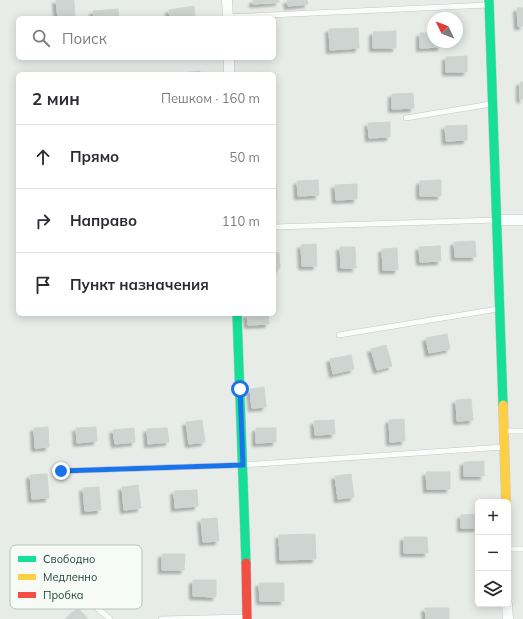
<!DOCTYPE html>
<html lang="ru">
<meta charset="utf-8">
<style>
body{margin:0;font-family:Mulish,sans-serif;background:#f2f2f3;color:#2b2b33}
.controls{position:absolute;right:12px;bottom:12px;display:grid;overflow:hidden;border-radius:6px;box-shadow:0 2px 10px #0003}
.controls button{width:36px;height:36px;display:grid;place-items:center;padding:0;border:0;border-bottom:1px solid #e1e1e2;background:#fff;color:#2b2b33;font:20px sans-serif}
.compass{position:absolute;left:427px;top:12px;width:36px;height:36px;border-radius:50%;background:#fff;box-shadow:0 2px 10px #0003;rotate:313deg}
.stop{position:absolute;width:12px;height:12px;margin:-9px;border:3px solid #1a73e8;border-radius:50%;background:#fff}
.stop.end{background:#1a73e8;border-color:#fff;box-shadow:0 1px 4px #0008}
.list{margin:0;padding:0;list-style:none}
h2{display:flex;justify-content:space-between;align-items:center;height:52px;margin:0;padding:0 16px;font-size:17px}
h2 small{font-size:13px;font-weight:400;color:#7c7c81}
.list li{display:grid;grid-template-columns:26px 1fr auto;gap:12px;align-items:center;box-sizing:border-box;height:64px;padding:0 16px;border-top:1px solid #e1e1e2}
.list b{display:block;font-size:15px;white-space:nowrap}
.list em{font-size:13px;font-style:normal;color:#7c7c81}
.icon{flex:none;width:22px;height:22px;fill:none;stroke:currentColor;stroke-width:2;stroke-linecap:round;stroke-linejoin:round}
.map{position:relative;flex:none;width:523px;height:619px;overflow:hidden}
.search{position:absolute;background:#fff;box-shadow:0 2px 10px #0003;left:16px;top:16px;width:260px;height:44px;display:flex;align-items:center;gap:10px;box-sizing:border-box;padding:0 14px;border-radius:6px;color:#7c7c81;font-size:15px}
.panel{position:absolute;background:#fff;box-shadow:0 2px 10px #0003;left:16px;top:72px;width:260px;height:244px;border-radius:6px}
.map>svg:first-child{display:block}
</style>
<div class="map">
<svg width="523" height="619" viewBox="0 0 523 619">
<defs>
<filter id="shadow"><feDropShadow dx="-3.5" dy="3.5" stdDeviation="1" flood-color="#0004"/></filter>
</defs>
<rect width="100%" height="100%" fill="#e7ece9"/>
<path fill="#cdd4d1" stroke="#cfd5d2" filter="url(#shadow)" d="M56 0H74L75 18H58Z
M253 0H279V2L253 4Z
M287 0H307L308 4 288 6Z
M194 6 195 18H170L169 10Z
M517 8H523V26H518Z
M118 9 119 18H94L93 11Z
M358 28 359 48 330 50 329 29Z
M396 31V48H373V32Z
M420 33H433V42H441V47L420 48Z
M467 56V72H446V57Z
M200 71V74H175Z
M520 82H523V99H520Z
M413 93 414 108 392 109V94Z
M390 122V137L369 138 368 123Z
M467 125V140L446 141 445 126Z
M318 180 319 195 298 196 297 181Z
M441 180V196H420V181Z
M274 184H276V199H274Z
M357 184V199L336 200 335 185Z
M475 241 476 257H455L454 242Z
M316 244 317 266H302L301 245Z
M440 246 441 261 420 262 419 247Z
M340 247H355L356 268H341Z
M397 248 398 270H383L382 249Z
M274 253H279L280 268H274Z
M247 314H268L269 324 248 325Z
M447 334 450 349 429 353 426 338Z
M386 345 392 366 377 370 371 349Z
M351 355 354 369 333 374 330 359Z
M264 387 266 407 252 408 250 389Z
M471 399 473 420 457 421 456 400Z
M404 419 405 441 390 442 389 420Z
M202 420 205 442 189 444 186 422Z
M334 420 335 434 315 435 314 421Z
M48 427 49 447 35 448 34 428Z
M96 427 97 441 77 443 76 428Z
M134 428 135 442 115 444 113 430Z
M167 428 169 442 148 444 147 429Z
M256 428H276V442L256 443Z
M484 461V476H464V462Z
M426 472H450V489H427Z
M47 474 49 498 32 499 30 475Z
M351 474 354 497 338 499 335 476Z
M138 485 141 508 124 510 122 487Z
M99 487 101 510 85 511 83 488Z
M197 490 198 506 175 508 174 491Z
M478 514V528H461V515Z
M217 518 219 541 203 542 201 519Z
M315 534 316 559 280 560 279 535Z
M404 537H427L428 553H404Z
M162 554H185L184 570H162Z
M193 580H216V597L193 596Z
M259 583H284V601H260Z
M78 608 88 619H67Z
M425 608H449V619H426Z"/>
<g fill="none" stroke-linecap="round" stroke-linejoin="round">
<g stroke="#c4c9c6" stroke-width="6">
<path id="lane" d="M227 17 488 5
M406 118 491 104
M274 227 497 220
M339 335 498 309
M505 431H523
M61 471 243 465 504 447
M508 549H523
M67 583 110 619
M161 619 246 617"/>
</g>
<g stroke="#c4c9c6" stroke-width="11">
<path id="street" d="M227 0 228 18
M229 58V74
M497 220H523
M507 604 508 619"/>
</g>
<g stroke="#c2cac6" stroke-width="10">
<path id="fast" d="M489 0 503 405
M237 314 246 563"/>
</g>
<g stroke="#c2cac6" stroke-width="10">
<path id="slow" d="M503 405 506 502"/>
</g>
<g stroke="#c2cac6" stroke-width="10">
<path id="jam" d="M246 563 247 619"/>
</g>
<use href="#lane" stroke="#fbfcfc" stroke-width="5"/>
<use href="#street" stroke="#fbfcfc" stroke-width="10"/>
<use href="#fast" stroke="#16e098" stroke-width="9"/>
<use href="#slow" stroke="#ffcf43" stroke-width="9"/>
<use href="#jam" stroke="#f24e42" stroke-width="9"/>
</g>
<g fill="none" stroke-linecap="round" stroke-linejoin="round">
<path stroke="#1a73e8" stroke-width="5" d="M61 471 243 465 240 389"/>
</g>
<rect x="10" y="545" width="132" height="64" rx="6" fill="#f6fbf8" stroke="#b6c4be" stroke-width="1"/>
<rect x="18" y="556" width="18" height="6" fill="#16e098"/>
<rect x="18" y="574" width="18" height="6" fill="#ffcf43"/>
<rect x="18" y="592" width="18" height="6" fill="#f24e42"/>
<g font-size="11" fill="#214438">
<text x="43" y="563">Свободно</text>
<text x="43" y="581">Медленно</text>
<text x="43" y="599">Пробка</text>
</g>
</svg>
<div class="controls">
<button>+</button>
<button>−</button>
<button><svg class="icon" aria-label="layers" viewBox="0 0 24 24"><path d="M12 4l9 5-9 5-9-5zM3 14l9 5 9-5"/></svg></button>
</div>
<svg class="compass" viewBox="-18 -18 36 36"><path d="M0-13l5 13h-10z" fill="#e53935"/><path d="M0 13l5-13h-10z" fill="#7c7c81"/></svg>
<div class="stop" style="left:240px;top:389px"></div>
<div class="stop end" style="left:61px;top:471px"></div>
<div class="search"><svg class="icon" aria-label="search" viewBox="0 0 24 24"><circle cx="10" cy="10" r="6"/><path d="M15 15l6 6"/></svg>Поиск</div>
<section class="panel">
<h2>2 мин<small>Пешком · 160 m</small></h2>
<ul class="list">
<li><svg class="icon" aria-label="ahead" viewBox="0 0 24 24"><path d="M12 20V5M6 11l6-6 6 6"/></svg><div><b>Прямо</b></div><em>50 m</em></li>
<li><svg class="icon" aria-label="right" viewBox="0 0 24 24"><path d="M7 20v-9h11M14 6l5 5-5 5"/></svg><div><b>Направо</b></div><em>110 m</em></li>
<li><svg class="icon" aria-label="arrive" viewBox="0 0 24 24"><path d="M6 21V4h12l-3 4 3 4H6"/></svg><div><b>Пункт назначения</b></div></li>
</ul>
</section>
</div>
